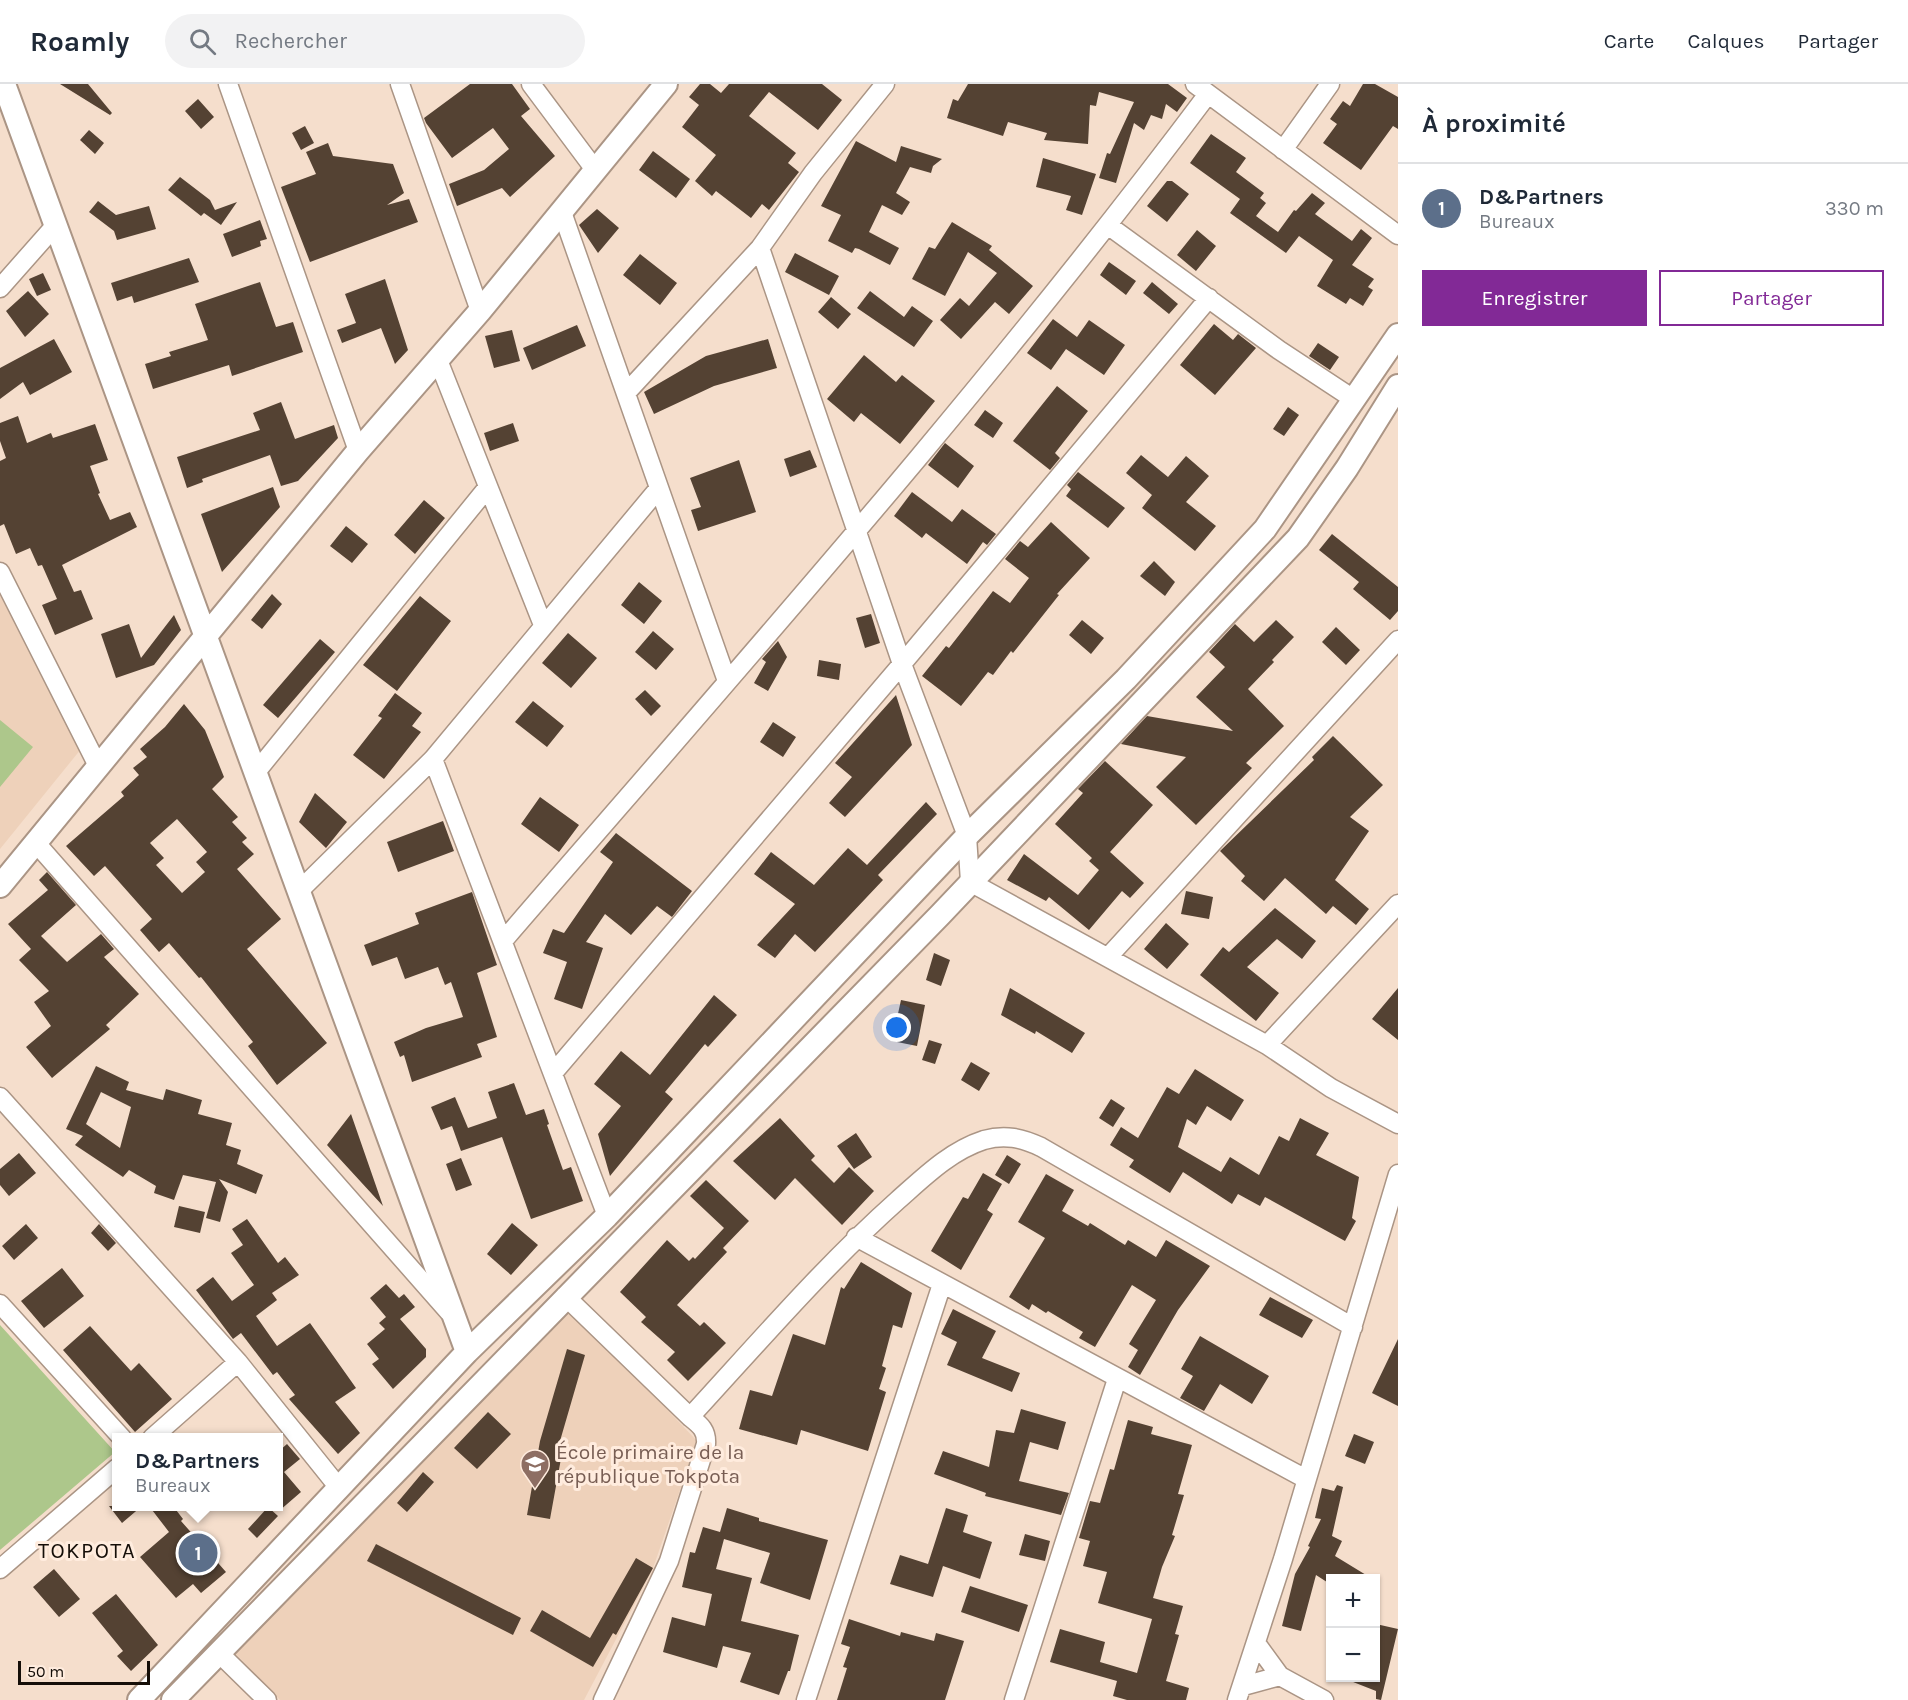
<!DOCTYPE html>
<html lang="fr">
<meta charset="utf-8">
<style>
body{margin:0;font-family:Karla,sans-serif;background:#f2f2f3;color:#1f2937}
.controls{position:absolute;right:18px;bottom:18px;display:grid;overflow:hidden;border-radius:0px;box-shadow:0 2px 4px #0004}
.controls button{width:54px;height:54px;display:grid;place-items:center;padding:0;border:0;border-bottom:2px solid #e0e1e3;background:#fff;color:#1f2937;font:30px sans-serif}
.scale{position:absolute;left:18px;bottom:15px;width:132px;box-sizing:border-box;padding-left:6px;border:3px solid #150e08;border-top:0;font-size:16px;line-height:21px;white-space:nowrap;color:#150e08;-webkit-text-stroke:4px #ffecde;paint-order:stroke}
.you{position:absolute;left:897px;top:944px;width:21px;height:21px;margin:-15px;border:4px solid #fff;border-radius:50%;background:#1a73e8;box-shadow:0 0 0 9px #1a73e833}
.badge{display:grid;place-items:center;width:39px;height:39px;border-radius:50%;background:#822996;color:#fff;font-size:20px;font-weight:700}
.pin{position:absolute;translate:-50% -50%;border:3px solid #fff;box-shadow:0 2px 6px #0006}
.popup{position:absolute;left:112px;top:1349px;width:171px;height:78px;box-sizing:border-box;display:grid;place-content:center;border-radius:0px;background:#fff;filter:drop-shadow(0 2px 4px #0005);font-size:20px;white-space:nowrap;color:#747a83}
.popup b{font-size:22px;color:#1f2937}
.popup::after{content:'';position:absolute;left:50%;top:100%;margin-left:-12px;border:12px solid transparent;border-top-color:#fff}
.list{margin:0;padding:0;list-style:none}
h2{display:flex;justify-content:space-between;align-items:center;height:78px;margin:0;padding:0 24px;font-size:26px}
h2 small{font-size:20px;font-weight:400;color:#747a83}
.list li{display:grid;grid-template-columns:39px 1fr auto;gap:18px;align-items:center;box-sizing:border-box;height:90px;padding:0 24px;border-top:2px solid #e0e1e3}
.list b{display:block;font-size:22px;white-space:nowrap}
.list p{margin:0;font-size:20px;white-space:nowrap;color:#747a83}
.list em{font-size:20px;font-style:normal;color:#747a83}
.actions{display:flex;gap:12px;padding:18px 24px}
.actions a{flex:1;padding:14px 0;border:2px solid #822996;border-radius:0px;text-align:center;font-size:21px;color:#822996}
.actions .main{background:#822996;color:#fff}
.icon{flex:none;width:33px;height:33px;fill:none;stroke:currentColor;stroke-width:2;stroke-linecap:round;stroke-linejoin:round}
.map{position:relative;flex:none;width:1398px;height:1616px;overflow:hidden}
header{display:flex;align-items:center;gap:36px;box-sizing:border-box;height:84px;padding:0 30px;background:#fff;border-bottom:2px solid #e0e1e3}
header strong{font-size:28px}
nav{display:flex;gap:33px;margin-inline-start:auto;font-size:21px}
.search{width:420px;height:54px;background:#f2f2f3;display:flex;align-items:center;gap:15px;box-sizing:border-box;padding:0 21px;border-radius:33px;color:#747a83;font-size:22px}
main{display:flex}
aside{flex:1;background:#fff}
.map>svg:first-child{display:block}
</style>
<header>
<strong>Roamly</strong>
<div class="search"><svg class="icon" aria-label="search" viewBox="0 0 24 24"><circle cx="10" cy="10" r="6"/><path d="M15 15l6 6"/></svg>Rechercher</div>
<nav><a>Carte</a><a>Calques</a><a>Partager</a></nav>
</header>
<main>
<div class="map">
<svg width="1398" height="1616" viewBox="0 0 1398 1616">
<rect width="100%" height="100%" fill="#f5decc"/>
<path fill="#eed1ba" d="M0 511 81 665 0 765Z
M570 1224 697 1357 652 1487 584 1616H280L229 1563Z"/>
<path fill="#adc78b" d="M0 636 33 663 0 703Z
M0 1241 115 1368 0 1466Z"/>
<path fill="#544233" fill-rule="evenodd" d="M60 0H88L112 29 110 31Z
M470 0H512L530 25 521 32 555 72 510 113 502 104 457 122 449 100 484 86 509 65 493 44 452 74 426 39 424 34Z
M700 0H710L721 9 729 0H822L842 16 818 46 769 8 749 32 796 69 788 79 799 88 769 126 762 120 751 134 716 107 712 112 695 97 716 71 682 43 699 21 689 13Z
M968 0H1168L1187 14 1177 28 1166 20 1162 35 1151 31 1144 46 1134 39 1116 99 1099 94 1107 69 1110 70 1134 18 1099 8 1096 22 1090 21 1088 60 1044 56 1047 49 1008 38 1003 52 947 34 953 15 958 17Z
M1363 0H1375L1398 13V45L1393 42 1361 86 1323 59 1337 40 1330 35 1343 17 1350 22Z
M198 15 214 33 201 45 185 27Z
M305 42 314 59 301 66 292 49Z
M89 46 104 59 95 70 80 56Z
M1211 50 1246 74 1236 88 1264 109 1260 114 1266 119 1256 132 1278 148 1294 126 1296 127 1312 109 1325 119 1315 130 1352 157 1361 145 1372 154 1352 181 1374 195 1368 203 1373 206 1363 222 1350 214 1346 220 1317 202 1333 176 1299 152 1286 169 1230 129 1240 115 1190 79Z
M856 57 896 78 901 62 942 75 933 82 931 89 910 83 896 109 910 118 902 131 882 121 869 148 899 164 890 181 859 165 855 164 852 169 828 157 841 131 821 122Z
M328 59 333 72 393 80 404 109 387 121 409 115 418 138 310 178 281 103 316 90 306 68Z
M653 67 690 95 676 114 639 86Z
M1043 74 1096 90 1082 131 1066 126 1071 112 1036 103Z
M180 93 210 116 215 126 237 118 221 141 204 129 201 132 168 106Z
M1167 97H1172L1189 110 1167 138 1147 122Z
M98 117 116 131 149 122 156 145 117 156 114 147 89 128Z
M597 125 619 144 598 169 579 141Z
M260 136 267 155 260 157 261 162 232 173 223 150Z
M952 138 992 162 989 166 1033 202 1009 230 995 218 961 255 940 236 960 214 969 222 997 189 968 168 945 212 912 195 929 163 935 165Z
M1197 146 1216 162 1196 187 1177 171Z
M795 169 839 192 829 211 785 188Z
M640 170 677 199 660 221 623 191Z
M189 174 199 198 134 219 132 212 117 217 111 199Z
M1109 178 1136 197 1126 211 1100 191Z
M43 189 51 206 37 212 29 195Z
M385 195 408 266 395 280 381 244 342 259 337 246 356 239 345 210Z
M260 198 276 243 293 238 303 268 232 292 229 281 153 305 145 280 171 272 169 268 208 256 195 220Z
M1152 198 1178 220 1169 230 1143 209Z
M28 207 49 230 25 253 6 227Z
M870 207 904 233 912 222 933 237 914 263 857 224Z
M831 213 851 230 838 245 818 228Z
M1053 235 1077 253 1089 236 1125 261 1104 291 1066 265 1051 286 1027 269Z
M1214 240 1233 256 1238 250 1256 264 1215 311 1180 281Z
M577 241 586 262 532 286 523 264Z
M512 246 520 277 494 284 485 252Z
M54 255 72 288 30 311 23 298 0 315V284Z
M768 255 777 284 714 302 654 330 644 308 706 272Z
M1318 259 1339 273 1330 286 1309 272Z
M864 271 896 298 902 291 935 317 900 360 861 329 854 338 827 315Z
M1057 302 1088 327 1055 369 1060 374 1050 386 1013 357Z
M281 318 295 355 334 341 338 354 298 397 281 402 270 371 202 395 203 398 187 404 177 373 260 346 253 329Z
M1288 323 1299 331 1284 352 1273 345Z
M985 326 1003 339 993 354 974 341Z
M18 332 27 359 51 349 53 354 95 340 108 376 90 382 100 409 98 410 110 436 130 428 137 443 62 481 74 508 81 506 93 535 55 551 42 521 57 515 42 481 38 482 30 464 16 470 4 440 0 442V377L6 374 0 357V339Z
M513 339 519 357 490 367 484 349Z
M945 359 974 382 958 404 928 381Z
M810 366 817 383 790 393 784 375Z
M1141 371 1168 393 1186 372 1209 392 1186 418 1216 442 1195 467 1142 424 1152 411 1126 389Z
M739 376 756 428 698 447 691 426 701 423 690 394Z
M1078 388 1125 424 1108 444 1066 412 1071 405 1067 401Z
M273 403 280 423 222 488 201 430Z
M912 408 952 438 962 425 996 450 987 461 983 458 967 480 926 449 922 454 894 432Z
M424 416 445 434 415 470 394 451Z
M1051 438 1090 474 1057 510 1059 511 1013 569 1011 567 993 591 988 588 961 622 922 592 946 562 949 564 967 541 993 507 1010 519 1029 494 1005 475 1020 457 1028 463Z
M346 442 368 460 352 479 330 462Z
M1332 450 1398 503V527L1390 536 1353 505 1359 498 1319 466Z
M1154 477 1175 498 1165 512 1140 492Z
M639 498 662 517 644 540 621 521Z
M272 510 282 520 262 545 251 536Z
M420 512 451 537 397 607 363 581Z
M871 530 880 559 865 564 856 534Z
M174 531 181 546 154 581 116 594 101 550 129 540 141 574Z
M1082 536 1104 554 1091 570 1069 551Z
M1276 536 1294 553 1272 576 1274 578 1248 605 1284 642 1246 679 1252 684 1196 741 1156 703 1186 673 1121 660 1147 632 1233 647 1196 613 1225 583 1209 568 1235 540 1254 558Z
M1336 543 1360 566 1346 581 1322 558Z
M653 547 674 565 656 586 635 568Z
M568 549 597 574 571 604 542 579Z
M320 555 335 568 278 634 263 621Z
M778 557 787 573 768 607 754 599 766 578 762 575Z
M819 576 841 580 839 596 817 592Z
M645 606 661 622 651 632 635 615Z
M395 609 422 629 412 642 421 648 384 695 353 671 382 634 378 632Z
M896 611 912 661 845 733 829 719 852 693 835 679Z
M533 617 564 642 547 663 515 638Z
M184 620 205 646 224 693 212 705 238 733 232 738 247 754 242 758 254 770 237 785 281 835 247 865 327 959 277 1001 248 962 253 958 201 893 199 894 169 859 159 868 140 846 152 835 105 782 94 792 66 762 124 712 121 708 139 691 133 684 147 673 140 665 165 643ZM177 735 207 768 196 778 205 788 182 809 156 781 164 774 150 759Z
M773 638 796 653 783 673 760 658Z
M1333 652 1383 701 1350 733 1369 747 1335 796 1369 825 1356 841 1333 822 1326 830 1285 794 1264 817 1241 797 1245 792 1220 767 1314 676 1312 673Z
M1105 677 1153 721 1110 768 1144 799 1130 814 1122 807 1089 846 1049 813 1046 817 1007 796 1024 770 1078 811 1099 786 1089 777 1092 774 1055 740 1083 709 1078 705Z
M315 709 347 738 326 764 299 738Z
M540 713 579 741 559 768 521 740Z
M926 718 937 730 878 791 883 796 815 868 795 850 775 874 757 861 795 820 754 790 771 768 814 801 848 764 867 781Z
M443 737 454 767 398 788 387 758Z
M616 749 692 807 672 833 657 822 631 851 605 830 586 858 603 864 582 925 554 915 567 878 543 869 553 845 564 849 613 778 600 768Z
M47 788 76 821 41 852 67 878 101 850 114 865 104 873 139 910 106 941 110 945 52 994 26 963 51 942 34 918 49 907 19 876 31 865 8 840 48 806 39 796Z
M1186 807 1213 813 1209 835 1181 830Z
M472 808 497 881 477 889 497 953 477 960 482 973 412 998 404 971 400 973 394 958 426 944 463 933 451 898 445 901 438 883 405 895 397 873 372 882 364 861 419 840 415 829Z
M1275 824 1316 857 1302 875 1277 855 1247 883 1279 909 1256 937 1200 891 1223 863 1229 868Z
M1166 839 1189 860 1167 885 1144 865Z
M934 869 950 876 941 902 926 896Z
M1010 904 1085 949 1072 969 1036 947 1035 950 1001 931Z
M1398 904V956L1372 935Z
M714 911 737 931 708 963 705 960 665 1008 673 1015 610 1092 598 1050 621 1022 594 1000 621 967 650 991Z
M901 916 925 921 917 962 892 957Z
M929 956 942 960 935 980 922 976Z
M971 978 990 989 979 1007 961 996Z
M96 982 129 998 126 1006 163 1016 166 1005 202 1016 198 1030 232 1039 226 1061 241 1066 237 1080 263 1091 256 1110 219 1095 228 1108 220 1138 206 1134 216 1098 183 1091 174 1116 154 1109 156 1102 129 1086 123 1093 75 1061 83 1052 66 1045ZM101 1008 131 1023 120 1064 86 1040Z
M1195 985 1244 1016 1231 1037 1207 1022 1196 1041 1187 1035 1178 1063 1221 1088 1230 1073 1259 1091 1279 1052 1289 1057 1300 1034 1317 1043 1329 1049 1316 1071 1359 1093 1352 1134 1356 1137 1345 1157 1265 1113 1260 1122 1238 1110 1232 1120 1183 1088 1170 1109 1129 1083 1134 1076 1110 1061 1121 1043 1138 1054 1167 1003 1179 1010Z
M514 999 526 1031 544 1025 549 1040 547 1041 563 1086 571 1083 583 1117 531 1135 502 1053 461 1067 452 1042 441 1046 431 1023 455 1013 468 1044 497 1034 488 1008Z
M1111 1015 1125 1024 1113 1043 1099 1034Z
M351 1030 383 1122 327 1061Z
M780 1034 815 1072 811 1076 834 1099 849 1083 874 1107 842 1141 795 1094 775 1116 733 1077Z
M856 1049 872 1073 854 1085 837 1062Z
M19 1069 36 1089 9 1112 0 1101V1085Z
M1007 1071 1021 1080 1009 1100 995 1091Z
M461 1074 472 1101 456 1107 446 1080Z
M983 1089 1002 1100 987 1126 993 1130 961 1186 931 1167 963 1113 968 1115Z
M1046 1090 1074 1106 1062 1127 1088 1142 1090 1139 1125 1161 1128 1156 1156 1173 1166 1156 1210 1182 1178 1226 1140 1291 1128 1283 1138 1266 1129 1260 1156 1216 1132 1201 1095 1263 1079 1254 1083 1248 1048 1227 1046 1229 1032 1220 1029 1226 1009 1213 1045 1154 1018 1138Z
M706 1096 749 1137 723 1164 727 1168 677 1221 700 1242 704 1238 726 1259 688 1297 667 1276 675 1268 641 1238 646 1233 620 1208 667 1156 689 1177 693 1173 695 1175 724 1144 690 1112Z
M179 1122 205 1128 200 1149 174 1143Z
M247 1135 278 1179 285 1173 299 1191 272 1209 277 1216 256 1232 277 1262 310 1239 356 1304 335 1318 360 1349 338 1370 289 1315 295 1311 277 1288 273 1291 241 1249 233 1255 196 1206 213 1193 232 1217 254 1201 231 1169 243 1161 232 1145Z
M512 1139 538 1161 511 1191 487 1170Z
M26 1140 38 1154 14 1176 2 1162Z
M99 1140 116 1159 108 1167 91 1149Z
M861 1178 912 1209 902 1244 893 1241 882 1282 886 1284 879 1305 886 1308 868 1367 801 1346 797 1361 739 1345 750 1306 772 1312 793 1250 825 1261 841 1203 844 1205Z
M62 1184 84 1212 44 1244 21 1217Z
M386 1200 399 1214 404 1210 415 1223 400 1235 426 1265V1273L393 1305 372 1280 379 1275 367 1260 385 1245 379 1239 386 1233 370 1214Z
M1270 1213 1313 1236 1302 1254 1259 1231Z
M953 1225 996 1247 982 1274 1020 1289 1012 1308 947 1281 957 1258 941 1250Z
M90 1242 131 1287 139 1279 172 1315 135 1348 63 1266Z
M1200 1252 1269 1292 1252 1320 1220 1300 1204 1327 1180 1314 1193 1292 1181 1285Z
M1398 1255V1322L1372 1309Z
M567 1265 585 1271 560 1357 564 1358 550 1435 527 1431 540 1357Z
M1021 1325 1066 1338 1058 1366 1030 1358 1019 1397 1069 1409 1061 1431 985 1412 986 1409 934 1390 943 1367 989 1383 996 1346 1014 1349Z
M488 1328 511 1350 477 1385 454 1364Z
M1128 1336 1153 1343 1151 1350 1192 1361 1178 1410 1184 1411 1172 1451 1175 1452 1162 1483 1153 1514 1183 1522 1175 1550 1179 1551 1166 1597 1189 1604 1186 1616H1127L1113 1612 1117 1597 1050 1578 1060 1545 1105 1558 1100 1578 1137 1589 1152 1535 1098 1519 1107 1488 1083 1482 1090 1457 1079 1454 1090 1417 1100 1419 1110 1385 1114 1386Z
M1354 1350 1374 1358 1365 1380 1345 1372Z
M287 1360 300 1375 284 1388 301 1408 279 1427V1367Z
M423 1388 434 1398 407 1428 397 1419Z
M1337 1401 1343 1403 1332 1452 1342 1457 1335 1472 1371 1494H1330V1500L1316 1491 1301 1547 1282 1542 1295 1490 1310 1463 1308 1462 1321 1435 1315 1434 1322 1404 1334 1407Z
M109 1422H142L122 1439Z
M149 1422H173L183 1435 181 1437 226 1488 201 1509 193 1500 176 1514 140 1473 169 1448Z
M268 1423 278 1432 257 1454 248 1445Z
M727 1424 759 1434V1437L828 1456 810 1516 760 1499 770 1469 724 1455 716 1485 752 1494 741 1537 799 1551 790 1587H788L779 1611 740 1598 751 1569 723 1562 717 1584 663 1568 672 1533 705 1542 712 1510 682 1503 690 1468 695 1469 703 1443 720 1448Z
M946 1424 968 1431 963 1448 992 1458 980 1495 943 1482 933 1513 890 1500 900 1471 928 1480Z
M1025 1450 1050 1457 1045 1477 1019 1471Z
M376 1460 521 1534 513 1551 367 1477Z
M636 1474 653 1484 616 1551 613 1549 593 1583 530 1547 542 1526 590 1554Z
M54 1485 80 1515 59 1533 33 1503Z
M970 1502 1028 1521 1019 1548 961 1528Z
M116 1510 158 1561 131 1587 117 1572 123 1567 92 1529Z
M849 1535 900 1552 901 1548 934 1557 936 1549 964 1557 945 1616H837L847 1584 843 1583 850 1563 841 1560Z
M1376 1540 1398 1545 1381 1616 1376 1615V1607L1343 1594 1376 1593Z"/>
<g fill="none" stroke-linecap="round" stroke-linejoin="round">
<g stroke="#ab9585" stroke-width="21">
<path id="minor" d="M228 0 358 367
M400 0 480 227
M531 0 596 87
M1195 0 1398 151
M1283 66 1330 0
M562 128 727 597
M1109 142 1279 266 1355 316
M760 164 902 580 967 752 970 798 1267 961 1331 1004 1398 1040
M0 204 54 143
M438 276 543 541
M626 309 760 164 813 89 885 0
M0 488 98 682
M433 675 607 1132
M256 688 488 403
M36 759 449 1228
M299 807 433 675 659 404
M503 857C743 579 988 304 1208 10
M1109 872 1398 556
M1267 961 1398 820
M554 988 902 580 1209 214
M0 1013 238 1278 340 1405
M856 1153 1306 1395
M565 1212 690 1333
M0 1220 122 1354
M152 1354 238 1278
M0 1485 117 1384
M1256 1559 1280 1592 1324 1616
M219 1569 267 1616
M1243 1602 1280 1592
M603 1616 669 1477 706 1360C707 1346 700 1341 690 1333 758 1259 824 1182 898 1116 924 1093 950 1067 984 1056 1005 1050 1022 1054 1041 1063L1353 1243
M806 1616 942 1200
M1014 1616 1117 1295
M1237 1616 1283 1475 1398 1090"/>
</g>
<g stroke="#ab9585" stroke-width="26">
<path id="tertiary" d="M4 0 467 1268
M0 802 358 367 480 227 666 0
M139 1616 467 1268 607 1132 967 752 1126 595 1265 445 1398 251
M173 1616 940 831 1298 454 1347 384 1398 302"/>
</g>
<use href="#minor" stroke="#fff" stroke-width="18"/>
<use href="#tertiary" stroke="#fff" stroke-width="22"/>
</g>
<defs>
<g id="school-pin" transform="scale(1.5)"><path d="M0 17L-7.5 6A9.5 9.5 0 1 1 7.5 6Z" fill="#8d6e63" stroke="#ffecde"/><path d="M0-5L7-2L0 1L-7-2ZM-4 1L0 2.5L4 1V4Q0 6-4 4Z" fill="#fff"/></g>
</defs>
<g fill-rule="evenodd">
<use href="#school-pin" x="535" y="1380"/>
</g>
<g text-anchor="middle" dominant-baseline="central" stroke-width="6" stroke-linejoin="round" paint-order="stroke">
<g font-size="21" fill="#785e54" stroke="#ffecde" text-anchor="start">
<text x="556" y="1368">École primaire de la<tspan x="556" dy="24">république Tokpota</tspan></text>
</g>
<g font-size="22" letter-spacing="1.5" fill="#150e08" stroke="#ffecde">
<text x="87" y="1467">TOKPOTA</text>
</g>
</g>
</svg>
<div class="controls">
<button>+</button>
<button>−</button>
</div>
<div class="scale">50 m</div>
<div class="you"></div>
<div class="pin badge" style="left:198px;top:1469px;background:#5c6f8a">1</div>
<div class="popup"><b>D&amp;Partners</b>Bureaux</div>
</div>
<aside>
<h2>À proximité<small></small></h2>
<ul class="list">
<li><span class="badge" style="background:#5c6f8a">1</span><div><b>D&amp;Partners</b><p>Bureaux</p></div><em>330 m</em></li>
</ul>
<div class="actions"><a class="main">Enregistrer</a><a>Partager</a></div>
</aside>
</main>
